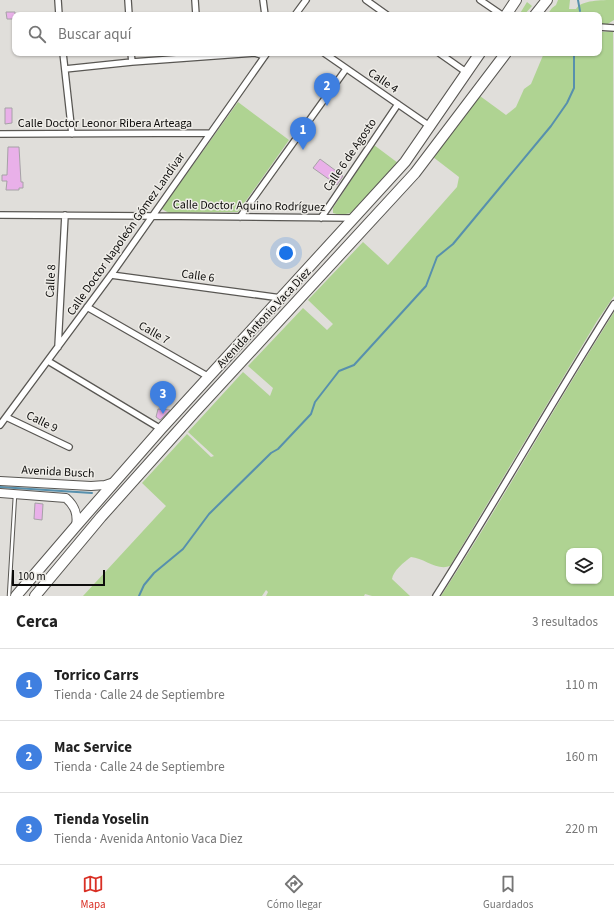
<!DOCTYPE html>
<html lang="es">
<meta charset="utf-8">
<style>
body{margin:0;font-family:"Source Sans 3",sans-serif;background:#f2f2f2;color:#222}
.controls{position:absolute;right:12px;bottom:12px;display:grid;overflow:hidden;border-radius:8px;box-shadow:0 1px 3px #0004}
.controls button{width:36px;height:36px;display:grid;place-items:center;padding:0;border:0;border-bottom:1px solid #e0e0e0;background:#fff;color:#222;font:20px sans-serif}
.scale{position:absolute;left:12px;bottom:10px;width:93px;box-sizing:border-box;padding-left:4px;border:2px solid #0d0c0b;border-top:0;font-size:11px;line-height:14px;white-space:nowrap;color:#0d0c0b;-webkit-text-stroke:3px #eeece7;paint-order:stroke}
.you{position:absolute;left:286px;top:253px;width:14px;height:14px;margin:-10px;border:3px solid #fff;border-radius:50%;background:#1a73e8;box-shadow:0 0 0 6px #1a73e833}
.badge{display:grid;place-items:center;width:26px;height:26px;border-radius:50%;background:#d93025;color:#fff;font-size:13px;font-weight:700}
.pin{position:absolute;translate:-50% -33px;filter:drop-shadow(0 1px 2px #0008)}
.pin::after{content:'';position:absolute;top:21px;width:14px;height:12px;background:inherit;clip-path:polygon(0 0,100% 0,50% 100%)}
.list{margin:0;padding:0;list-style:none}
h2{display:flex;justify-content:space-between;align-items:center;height:52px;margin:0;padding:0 16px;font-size:17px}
h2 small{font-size:13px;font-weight:400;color:#767676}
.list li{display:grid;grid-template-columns:26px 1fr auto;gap:12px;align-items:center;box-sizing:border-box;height:72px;padding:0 16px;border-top:1px solid #e0e0e0}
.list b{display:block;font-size:15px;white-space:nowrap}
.list p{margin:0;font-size:13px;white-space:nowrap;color:#767676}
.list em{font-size:13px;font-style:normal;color:#767676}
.icon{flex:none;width:22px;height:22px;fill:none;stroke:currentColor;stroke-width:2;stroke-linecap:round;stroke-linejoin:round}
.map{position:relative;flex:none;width:614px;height:596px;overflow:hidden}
.search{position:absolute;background:#fff;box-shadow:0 1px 3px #0004;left:12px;right:12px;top:12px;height:44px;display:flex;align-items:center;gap:10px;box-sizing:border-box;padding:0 14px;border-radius:8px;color:#767676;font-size:15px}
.sheet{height:268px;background:#fff}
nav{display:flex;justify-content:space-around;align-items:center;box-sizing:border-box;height:56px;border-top:1px solid #e0e0e0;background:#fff;font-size:11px;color:#767676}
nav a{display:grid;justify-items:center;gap:2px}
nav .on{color:#d93025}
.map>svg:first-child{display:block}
</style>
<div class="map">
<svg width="614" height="596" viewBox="0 0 614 596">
<rect width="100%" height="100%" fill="#e0deda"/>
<path fill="#afd392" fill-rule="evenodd" d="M558 0H570L569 9H576C581 0 602 0 614 0V20L606 25 599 26V15H547L552 8 556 5Z
M527 2 532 6 524 15H519Z
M613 31 614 296 597 321 450 566C437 571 424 558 411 557 404 562 393 571 392 579L410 596H372L365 594 364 596H266L268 592 266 590 262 596H83L166 506 142 483 187 434 211 457 214 456 188 432 243 372 270 396 273 388 248 366 303 308 327 330 333 324 308 300 363 242 388 265 457 187 459 177 433 157 480 96 506 115 516 107 524 89 531 84 544 53H599V32Z
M238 102 289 140 238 212 169 213 162 209 163 207Z
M374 145 398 163 351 213 340 215 333 213V208Z
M614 312V596H441C501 503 555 406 614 312ZM569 551H599V581H569Z"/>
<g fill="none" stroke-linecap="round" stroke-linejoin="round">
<path stroke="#5790ad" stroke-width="2" d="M578 0 580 11
M0 487 92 493
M139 596 144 585 154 573 183 549 209 514 271 453 278 449 311 414 315 402 339 371 354 365 426 286 437 257 453 244 551 126 567 103 574 88V53"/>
</g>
<path fill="#e9b0e9" stroke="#a6a2a6" d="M6 12H15V19H7Z
M5 108H12V123L5 124Z
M8 147H19L21 182H23V188H19V190H6L7 181H2V175H7Z
M320 159 343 176 337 185 313 168Z
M158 409 170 410 160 420 156 417Z
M35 503 43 504 42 520 34 519Z"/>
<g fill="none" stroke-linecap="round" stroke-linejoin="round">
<g stroke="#595753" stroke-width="4.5">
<path id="lane" d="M9 596 15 495"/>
</g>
<g stroke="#595753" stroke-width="8">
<path id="street" d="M58 0 59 15
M128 0 129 15
M195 0 196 15
M263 0 265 15
M366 0 387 15
M480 0 502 15
M295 15 306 0
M599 27 614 28
M63 53 72 134
M131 53 132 62
M324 53 431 127
M439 53 466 72
M65 69 132 62 255 53 265 56
M0 134 210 133
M0 215 153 216 353 218
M240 217 346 69
M321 218 398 104
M111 275 281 298
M87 307 209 377
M58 347 65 215
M48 361 161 429
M6 417 69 447
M0 425 111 275 267 53
M436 596C497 500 553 400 614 304"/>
</g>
<g stroke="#595753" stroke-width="10">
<path id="secondary" d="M0 481 91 486 105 485 114 482
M0 493 66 498C75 506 78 514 76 526"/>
</g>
<g stroke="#595753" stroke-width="12">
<path id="highway" d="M506 15 516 0
M535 15 547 0
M16 596 76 526 161 429 405 162 480 53
M35 596 101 517 194 413 415 173 506 53"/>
</g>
<use href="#lane" stroke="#fff" stroke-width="2.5"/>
<use href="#street" stroke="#fff" stroke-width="5.5"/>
<use href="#secondary" stroke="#fff" stroke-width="8"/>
<use href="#highway" stroke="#fff" stroke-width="10"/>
</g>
<g text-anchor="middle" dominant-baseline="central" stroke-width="3" stroke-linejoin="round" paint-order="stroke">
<g font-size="12" fill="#0d0c0b" stroke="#eeece7">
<text transform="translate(383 81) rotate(34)">Calle 4</text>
<text x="105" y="123">Calle Doctor Leonor Ribera Arteaga</text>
<text transform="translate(350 155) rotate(-56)">Calle 6 de Agosto</text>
<text transform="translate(249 206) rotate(1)">Calle Doctor Aquino Rodríguez</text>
<text transform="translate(126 234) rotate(-55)">Calle Doctor Napoleón Gómez Landívar</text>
<text transform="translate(198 276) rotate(8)">Calle 6</text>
<text transform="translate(51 281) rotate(-87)">Calle 8</text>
<text transform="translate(264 318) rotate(-47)">Avenida Antonio Vaca Diez</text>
<text transform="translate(154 333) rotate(30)">Calle 7</text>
<text transform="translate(42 422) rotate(26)">Calle 9</text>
<text transform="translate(58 472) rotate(3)">Avenida Busch</text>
</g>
</g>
</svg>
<div class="controls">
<button><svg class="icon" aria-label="layers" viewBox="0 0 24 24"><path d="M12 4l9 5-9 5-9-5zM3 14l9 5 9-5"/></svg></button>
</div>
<div class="scale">100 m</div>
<div class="you"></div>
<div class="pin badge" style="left:303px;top:150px;background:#3f7fe0">1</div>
<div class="pin badge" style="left:327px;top:106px;background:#3f7fe0">2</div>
<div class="pin badge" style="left:163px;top:414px;background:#3f7fe0">3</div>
<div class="search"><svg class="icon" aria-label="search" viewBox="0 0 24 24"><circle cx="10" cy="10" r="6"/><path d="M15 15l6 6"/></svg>Buscar aquí</div>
</div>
<section class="sheet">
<h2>Cerca<small>3 resultados</small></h2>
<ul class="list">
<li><span class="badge" style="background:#3f7fe0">1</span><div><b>Torrico Carrs</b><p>Tienda · Calle 24 de Septiembre</p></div><em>110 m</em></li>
<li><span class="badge" style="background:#3f7fe0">2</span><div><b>Mac Service</b><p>Tienda · Calle 24 de Septiembre</p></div><em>160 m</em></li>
<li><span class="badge" style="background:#3f7fe0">3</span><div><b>Tienda Yoselin</b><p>Tienda · Avenida Antonio Vaca Diez</p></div><em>220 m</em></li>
</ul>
</section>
<nav>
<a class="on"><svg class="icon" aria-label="map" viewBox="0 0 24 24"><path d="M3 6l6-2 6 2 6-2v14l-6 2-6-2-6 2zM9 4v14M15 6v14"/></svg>Mapa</a>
<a><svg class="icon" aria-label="directions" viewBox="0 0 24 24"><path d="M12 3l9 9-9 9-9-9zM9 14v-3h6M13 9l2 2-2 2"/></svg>Cómo llegar</a>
<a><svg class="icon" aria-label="saved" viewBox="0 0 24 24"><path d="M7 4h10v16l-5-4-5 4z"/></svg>Guardados</a>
</nav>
